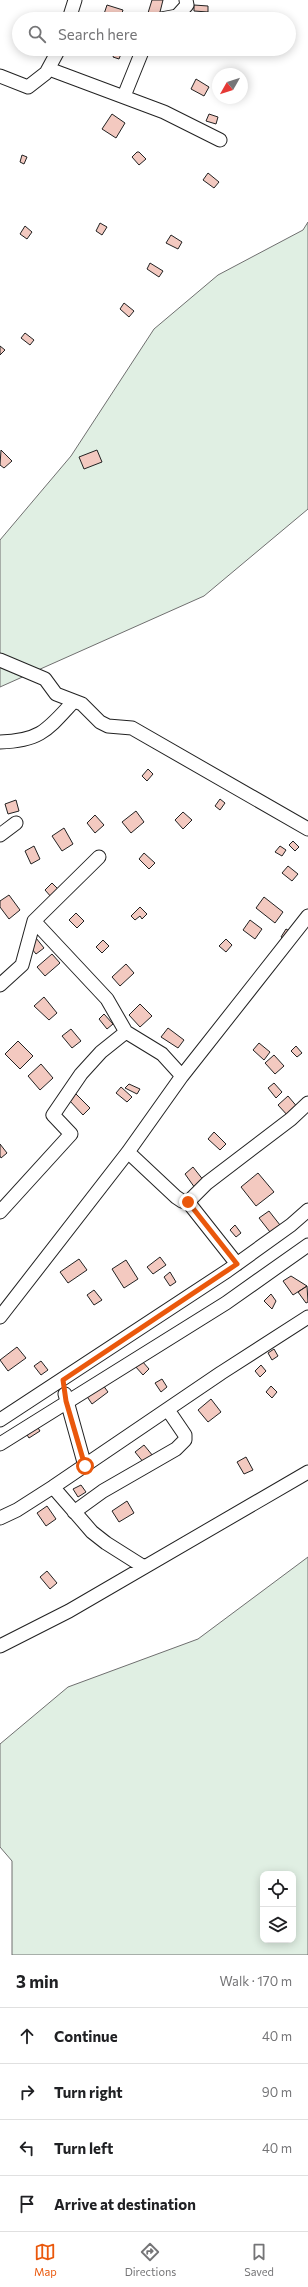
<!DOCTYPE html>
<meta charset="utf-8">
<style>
body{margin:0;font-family:Commissioner,sans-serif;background:#f2f2f2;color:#202124}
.controls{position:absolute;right:12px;bottom:12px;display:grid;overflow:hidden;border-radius:8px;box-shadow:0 2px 10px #0003}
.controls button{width:36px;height:36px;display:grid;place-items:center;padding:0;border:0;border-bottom:1px solid #e0e0e0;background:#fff;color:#202124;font:20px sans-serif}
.compass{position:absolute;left:212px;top:68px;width:36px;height:36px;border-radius:50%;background:#fff;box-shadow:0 2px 10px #0003;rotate:231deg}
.stop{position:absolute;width:12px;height:12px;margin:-9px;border:3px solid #ea580c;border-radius:50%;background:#fff}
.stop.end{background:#ea580c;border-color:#fff;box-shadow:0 1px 4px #0008}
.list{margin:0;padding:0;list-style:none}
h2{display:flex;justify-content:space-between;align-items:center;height:52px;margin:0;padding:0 16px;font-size:17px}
h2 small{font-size:13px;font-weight:400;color:#757577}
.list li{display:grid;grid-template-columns:26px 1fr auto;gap:12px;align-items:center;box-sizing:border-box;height:56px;padding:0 16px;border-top:1px solid #e0e0e0}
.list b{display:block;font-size:15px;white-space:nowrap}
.list em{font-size:13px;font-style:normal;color:#757577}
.icon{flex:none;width:22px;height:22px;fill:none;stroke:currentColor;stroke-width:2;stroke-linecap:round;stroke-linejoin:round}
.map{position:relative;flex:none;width:308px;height:1955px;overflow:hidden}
.search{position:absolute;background:#fff;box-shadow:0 2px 10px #0003;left:12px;right:12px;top:12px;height:44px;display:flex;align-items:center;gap:10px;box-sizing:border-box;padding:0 14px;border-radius:22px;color:#757577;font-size:15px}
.sheet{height:276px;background:#fff}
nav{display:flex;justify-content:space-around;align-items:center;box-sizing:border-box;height:56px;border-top:1px solid #e0e0e0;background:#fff;font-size:11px;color:#757577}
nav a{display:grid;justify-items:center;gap:2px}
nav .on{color:#ea580c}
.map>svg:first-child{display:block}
</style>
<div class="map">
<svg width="308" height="1955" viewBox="0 0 308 1955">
<rect width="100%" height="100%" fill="#fff"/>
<path fill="#e0efe3" stroke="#6f6f6f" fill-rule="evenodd" d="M308 222V509L204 596 0 687V540L71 456 154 329 218 275 303 230Z
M308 1557V1955H12V1861L0 1847V1744L68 1687 198 1639ZM263 1874H293V1940H263Z"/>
<path fill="#f3c9c0" stroke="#222" d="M152 0H163L159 16 148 13Z
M107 5 123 10 120 19 104 14Z
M194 5 208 6V12L194 11Z
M115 51 121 54 119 59 113 57Z
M196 79 209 87 204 96 191 89Z
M112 114 125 123 116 138 102 129Z
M209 114 218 117 216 124 206 121Z
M137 152H139L146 159 139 165 132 157Z
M22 155 27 157 24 164 20 162Z
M208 173 219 182 214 188 203 180Z
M100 223 107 227 102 235 96 231Z
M25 226 32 232 27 239 20 234Z
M171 235 182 242 178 249 166 243Z
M150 263 163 271 159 277 147 269Z
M124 303 134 311 129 317 120 309Z
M25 333 34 340 30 345 21 338Z
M0 346 5 350 0 355Z
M1 450 12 461 4 468 0 465Z
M97 450 102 462 84 469 79 457Z
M148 769 153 774 147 781 142 776Z
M220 799 225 803 220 810 215 806Z
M16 800 19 811 8 814 5 804Z
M136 811 144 822 131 833 122 822Z
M183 812 192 820 183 829 175 820Z
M95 815 104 825 95 833 87 823Z
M64 828 73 844 62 851 52 836Z
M293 841 299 847 295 851 289 845Z
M34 846 40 859 31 864 25 851Z
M280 846 286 850 282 856 275 852Z
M144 853 155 863 149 869 139 859Z
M288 866 298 874 292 881 282 873Z
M52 883 60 891 52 898 45 890Z
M9 895 20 910 9 919 0 907V901Z
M264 897 283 912 275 923 256 908Z
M140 907 147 914 142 919 140 916 135 920 131 916Z
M76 913 84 921 77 928 69 920Z
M250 920 262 929 255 939 243 930Z
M286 929 291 932 285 940 281 937Z
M36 938 44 948 36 954 28 944Z
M226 939 232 945 226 952 219 946Z
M103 940 109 946 102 953 96 947Z
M52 954 60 963 45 976 37 967Z
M126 964 134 973 120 986 112 977Z
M44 997 57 1013 49 1020 34 1006Z
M140 1004 152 1016 140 1027 129 1015Z
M104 1014 113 1024 107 1029 99 1019Z
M168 1028 184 1040 178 1048 161 1037Z
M71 1029 81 1041 72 1048 62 1036Z
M18 1041 33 1056 20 1069 5 1054Z
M259 1043 270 1052 264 1060 253 1050Z
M296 1046 302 1053 297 1057 291 1051Z
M274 1055 284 1066 275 1074 265 1063Z
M41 1064 53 1078 40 1090 28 1076Z
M274 1083 282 1092 276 1098 268 1088Z
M129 1084 140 1089 137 1094 125 1088Z
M121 1087 132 1097 127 1102 116 1093Z
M76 1094 90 1108 83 1115 69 1100Z
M288 1096 299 1109 289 1117 278 1105Z
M214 1132 226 1144 220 1150 208 1139Z
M0 1144 7 1153 1 1158 0 1156Z
M193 1167 204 1181 195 1188 185 1174Z
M258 1173 274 1192 256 1206 241 1187Z
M269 1211 280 1225 270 1232 259 1218Z
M235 1225 241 1233 236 1237 230 1230Z
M160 1257 166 1265 153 1274 147 1267Z
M79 1259 87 1270 68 1283 60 1272Z
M126 1260 138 1279 124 1288 112 1269Z
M170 1272 176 1282 170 1286 164 1277Z
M291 1276 307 1286 293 1295 283 1281Z
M307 1286 308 1302 306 1303 298 1292Z
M94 1290 102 1300 94 1305 87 1295Z
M271 1294 276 1301 272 1309 264 1301Z
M17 1347 26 1358 8 1371 0 1360Z
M274 1349 278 1356 272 1360 268 1353Z
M41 1361 48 1370 41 1375 34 1366Z
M142 1361 149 1369 143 1375 135 1366Z
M261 1365 266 1371 260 1377 255 1371Z
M162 1379 167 1387 161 1392 155 1383Z
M100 1381 108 1392 92 1404 84 1392Z
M271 1386 277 1392 272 1398 266 1392Z
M211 1399 221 1412 208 1422 198 1410Z
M31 1417 40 1431 29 1438 20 1424Z
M144 1445 153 1456 144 1463 135 1452Z
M246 1457 253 1470 244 1474 237 1462Z
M81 1485 86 1492 78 1497 73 1489Z
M127 1501 134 1513 119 1522 112 1511Z
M47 1506 56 1519 46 1526 37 1513Z
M47 1571 57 1583 50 1589 40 1577Z"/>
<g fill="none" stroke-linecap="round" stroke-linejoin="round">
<g stroke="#222" stroke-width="15">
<path id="street" d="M69 19 75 0
M161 19 177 16 187 5 186 0
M49 69 164 112 220 140
M0 76 28 87 46 73 59 49
M124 96 143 49
M0 660 45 679 56 694 82 704 100 722 108 726 132 728 308 829
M0 742C41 741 48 729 74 701
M0 835 16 823
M34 921 107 999 126 1032 162 1054 182 1076
M0 985 22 965 34 921 99 857
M128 1152 176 1197 182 1201 188 1202 237 1264
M188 1202 207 1183 291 1119 308 1103
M0 1212 71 1134 53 1115 81 1074 101 1052 126 1032
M0 1317 128 1152 182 1076 308 916
M65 1394 85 1466
M0 1420 227 1271 291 1225 308 1210
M0 1444 226 1303 308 1245
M53 1487 92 1532 106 1543 144 1567
M74 1512 103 1491 176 1449 185 1440V1435L168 1410
M0 1518 17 1510 53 1487 221 1373 308 1317
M0 1646 69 1611 308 1472"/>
</g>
<use href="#street" stroke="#fff" stroke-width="13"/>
</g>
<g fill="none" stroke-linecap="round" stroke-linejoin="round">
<path stroke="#ea580c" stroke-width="5" d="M85 1466 66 1401 63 1380 237 1264 188 1202"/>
</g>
</svg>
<div class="controls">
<button><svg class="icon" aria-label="locate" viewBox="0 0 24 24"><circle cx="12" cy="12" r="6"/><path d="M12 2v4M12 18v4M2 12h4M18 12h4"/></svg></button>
<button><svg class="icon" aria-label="layers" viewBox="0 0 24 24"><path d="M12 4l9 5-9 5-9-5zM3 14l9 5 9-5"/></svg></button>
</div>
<svg class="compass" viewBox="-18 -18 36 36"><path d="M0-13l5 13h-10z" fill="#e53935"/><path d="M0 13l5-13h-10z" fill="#757577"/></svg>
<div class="stop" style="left:85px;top:1466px"></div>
<div class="stop end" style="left:188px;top:1202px"></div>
<div class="search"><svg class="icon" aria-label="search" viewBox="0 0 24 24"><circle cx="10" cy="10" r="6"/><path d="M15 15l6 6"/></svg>Search here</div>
</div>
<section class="sheet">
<h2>3 min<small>Walk · 170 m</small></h2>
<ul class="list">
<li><svg class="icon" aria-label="ahead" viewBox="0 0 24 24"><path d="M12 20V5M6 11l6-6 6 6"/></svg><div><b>Continue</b></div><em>40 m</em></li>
<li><svg class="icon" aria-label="right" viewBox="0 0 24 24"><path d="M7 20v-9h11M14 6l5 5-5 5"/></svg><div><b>Turn right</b></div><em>90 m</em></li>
<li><svg class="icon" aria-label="left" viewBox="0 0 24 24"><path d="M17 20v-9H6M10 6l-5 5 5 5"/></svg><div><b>Turn left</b></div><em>40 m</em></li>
<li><svg class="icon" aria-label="arrive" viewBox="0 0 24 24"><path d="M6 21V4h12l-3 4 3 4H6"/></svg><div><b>Arrive at destination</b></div></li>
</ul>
</section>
<nav>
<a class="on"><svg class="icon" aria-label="map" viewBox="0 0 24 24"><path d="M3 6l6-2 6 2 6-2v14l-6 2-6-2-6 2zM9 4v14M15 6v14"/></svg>Map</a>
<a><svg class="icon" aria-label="directions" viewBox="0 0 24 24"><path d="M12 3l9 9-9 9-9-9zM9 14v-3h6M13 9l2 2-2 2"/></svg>Directions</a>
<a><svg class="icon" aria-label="saved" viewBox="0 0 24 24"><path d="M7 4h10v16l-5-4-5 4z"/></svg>Saved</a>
</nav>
